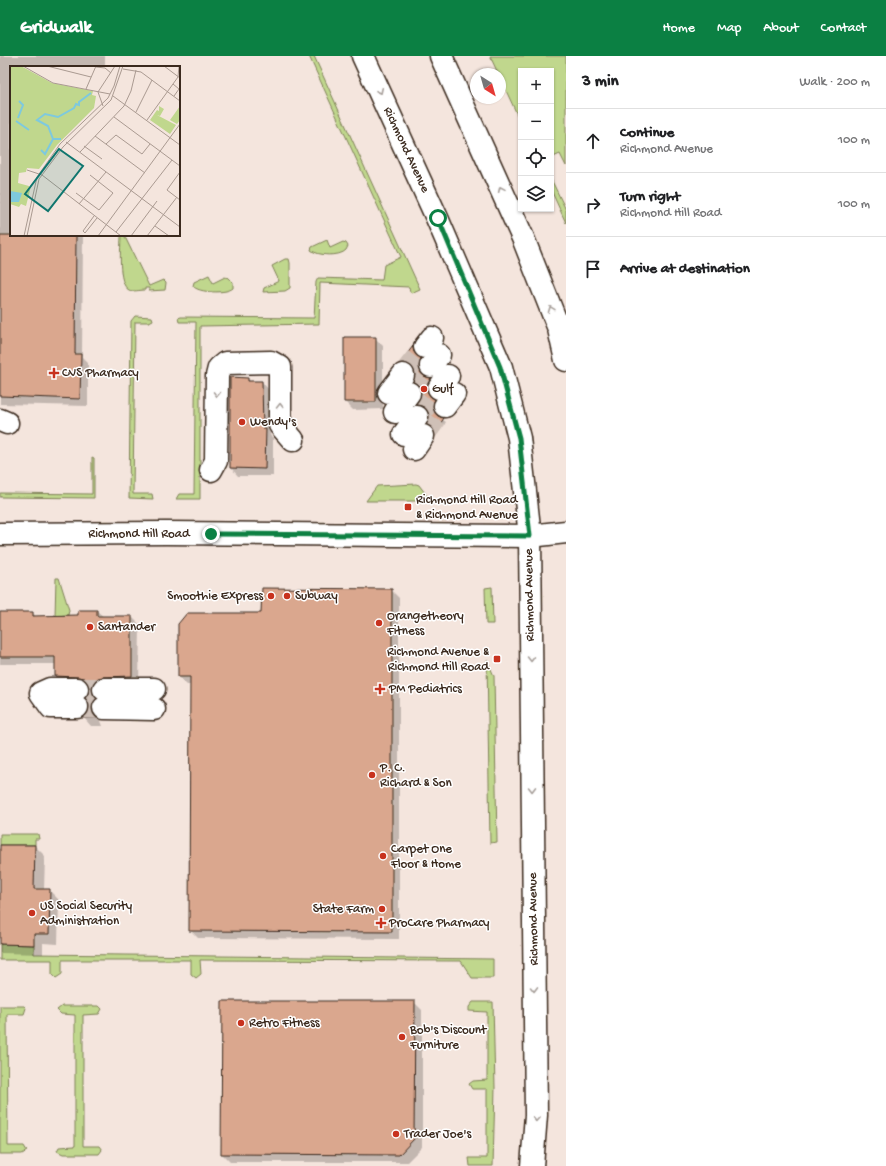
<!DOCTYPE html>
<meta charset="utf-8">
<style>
body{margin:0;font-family:"Gochi Hand",sans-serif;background:#f2f2f2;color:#202124}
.controls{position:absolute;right:12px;top:12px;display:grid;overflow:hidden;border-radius:0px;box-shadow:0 1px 3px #0004}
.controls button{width:36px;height:36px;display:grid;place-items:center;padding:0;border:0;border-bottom:1px solid #e0e0e0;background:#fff;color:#202124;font:20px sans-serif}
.compass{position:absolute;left:470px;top:12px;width:36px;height:36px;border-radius:50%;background:#fff;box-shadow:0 1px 3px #0004;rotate:143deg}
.stop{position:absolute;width:12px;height:12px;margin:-9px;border:3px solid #0b8043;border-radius:50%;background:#fff}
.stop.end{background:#0b8043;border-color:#fff;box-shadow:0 1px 4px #0008}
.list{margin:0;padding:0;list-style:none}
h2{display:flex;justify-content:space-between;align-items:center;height:52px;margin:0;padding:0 16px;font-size:17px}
h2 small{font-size:13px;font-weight:400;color:#757577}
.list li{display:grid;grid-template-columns:26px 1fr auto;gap:12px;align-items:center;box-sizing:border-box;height:64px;padding:0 16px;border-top:1px solid #e0e0e0}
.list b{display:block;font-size:15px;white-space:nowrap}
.list p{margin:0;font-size:13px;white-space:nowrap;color:#757577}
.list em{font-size:13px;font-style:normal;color:#757577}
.icon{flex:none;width:22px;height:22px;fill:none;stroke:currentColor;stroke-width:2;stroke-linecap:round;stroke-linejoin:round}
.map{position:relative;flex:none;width:566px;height:1110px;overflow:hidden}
header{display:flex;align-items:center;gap:24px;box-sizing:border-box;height:56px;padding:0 20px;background:#0b8043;color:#fff}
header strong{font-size:19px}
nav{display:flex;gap:22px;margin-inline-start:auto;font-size:14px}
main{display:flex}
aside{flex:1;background:#fff}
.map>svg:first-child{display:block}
</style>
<header>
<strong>Gridwalk</strong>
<nav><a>Home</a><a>Map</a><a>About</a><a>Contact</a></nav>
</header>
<main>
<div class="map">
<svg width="566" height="1110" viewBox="0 0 566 1110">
<rect width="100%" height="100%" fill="#f4e5dd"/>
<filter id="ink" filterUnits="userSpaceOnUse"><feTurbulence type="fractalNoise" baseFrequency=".025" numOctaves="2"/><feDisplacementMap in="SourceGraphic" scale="8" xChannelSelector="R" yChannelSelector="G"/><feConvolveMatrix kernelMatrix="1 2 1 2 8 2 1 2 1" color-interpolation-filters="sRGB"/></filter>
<g filter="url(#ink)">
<path fill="#c0d78d" stroke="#7e8056" d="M309 0H314L420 233 411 237 410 236 409 231 320 227 319 268 200 270V443H176L179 438H194L196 266H179L178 262 181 261 314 262 316 226 318 222 382 224 384 209 401 201Z
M490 0H566V110L560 98 551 102V15H521V67Z
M551 123 566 154V167L551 134Z
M121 179H124L149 230 163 224 166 227 165 234 149 235V232H145V234C140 234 133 236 129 234 117 228 121 190 121 179Z
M327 184 330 192 343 186 346 187 348 190 346 194C340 201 317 200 311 194L312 191Z
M285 203H289L290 207V232L285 235 263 236 264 232 279 225 272 210Z
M209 219 213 227 225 221 229 222 233 226V232C227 238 198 237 193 230L194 226Z
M135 260 152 261 153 264 149 266H135L133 438H152L153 443 129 442 131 265Z
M92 401 94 402V442L0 441V437L92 438Z
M416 428 419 429 431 445H366L377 430Z
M56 522H59L69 554 68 559 55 560Z
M492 531 493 568H486L485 532Z
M487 604 494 620 497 786 490 787Z
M0 778H38L39 783H35V789H0Z
M0 888 34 889V898L493 903V922H472L461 905 200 904 201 918 196 922 191 918V904H62V918L56 922 52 918V904H0Z
M473 946H493L495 1032 493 1110H470L469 1102H487V1033H472L469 1028 473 1025 487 1024V956L469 955V951Z
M0 950H24L26 952 24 958H7L8 1090H24L27 1095 22 1098H0Z
M62 950H99L102 953 99 958 83 959V1090H99L102 1094 99 1098H63L57 1095 59 1091 75 1090V959L61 958 57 954Z"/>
<path fill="#0003" d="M0 0H105V11H11V179H83L82 301 88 307V350L0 348Z
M375 282 383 290V353L353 354 345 346Z
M413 292 416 299 423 306 421 312 422 319 432 326 429 334 430 340 436 347 435 352 436 359 446 366 438 378 428 368 430 362 427 353 417 349 422 338 413 311 402 307Z
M231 322H247L251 326H262L269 334 270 379 273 382V420H238L231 412Z
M391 534 399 542V883L198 882 190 874 191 629H187L179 621 262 558Z
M97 555 104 561H132L140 569 139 628 99 660 103 670H91L84 662 88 658 91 651 89 629 64 628 56 620V608H0V557H33L36 561 79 560Z
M0 790H35L45 800 44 834H49L59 844 58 888 43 887V898L0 897Z
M223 946H414L422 954V1091L407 1106H230L222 1098Z"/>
<path fill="#daa78e" stroke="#3b2a1e" d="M0 179H76L75 298H81L80 343 0 340Z
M344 281H376V346H344Z
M413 290 414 296 421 302 419 309 420 315 424 320 431 322 427 331 428 337 435 343 433 349 434 355 438 360 444 362 435 376 427 369 429 362 428 356 424 351 416 349 421 338 420 332 413 326 415 320 414 314 410 309 400 307Z
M230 321 248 322V325H262L263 373H266L265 413 230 412Z
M262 532 392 533V876L189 875 190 621H178V568L187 557H261Z
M78 554H97V560H132V620L104 621 98 622 93 626 92 633 96 643 92 652 93 658 97 662H82L88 658 89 651 85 642 89 633 88 627 84 622 77 621 55 620V601H0V556H33V560L78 559Z
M0 789H35L34 833H50L49 878H34V889L0 888Z
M222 945H415L414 1083 399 1099 221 1098Z"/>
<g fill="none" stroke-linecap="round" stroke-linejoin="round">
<path stroke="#cfc0b7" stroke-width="22" stroke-dasharray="22 11" stroke-linecap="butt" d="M403 319 425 291
M409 337 431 310
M417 361 439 332
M423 380 445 350
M77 633H104
M77 651 104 652"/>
<g stroke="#3b2a1e" stroke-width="25">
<path id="minor" d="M425 291 432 282
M431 310 439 299
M439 332 448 320
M389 337 403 319
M445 350 454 338
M395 356 409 337
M0 364 7 367
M404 378 417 361
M414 393 423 380
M211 414 216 405 217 320 219 312 225 307 271 306 280 311V369L293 384
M0 478 166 477 530 480 566 476
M104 633H154
M41 637 51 651H77
M41 637 50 633H77
M104 652 154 653"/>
</g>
<g stroke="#3b2a1e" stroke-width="25">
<path id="major" d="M363 0 437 162 501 311 519 382 530 480 536 1059 532 1110
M441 0 523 182 559 273 566 304"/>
</g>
<use href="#minor" stroke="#fff" stroke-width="22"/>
<use href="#major" stroke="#fff" stroke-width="22"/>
</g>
<defs><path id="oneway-chevron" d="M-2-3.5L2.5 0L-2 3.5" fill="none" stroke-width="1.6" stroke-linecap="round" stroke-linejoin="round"/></defs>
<g stroke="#a79f9a">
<use href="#oneway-chevron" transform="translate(380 35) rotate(65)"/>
<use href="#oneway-chevron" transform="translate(501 133) rotate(-114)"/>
<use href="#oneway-chevron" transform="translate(551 253) rotate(-111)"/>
<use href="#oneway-chevron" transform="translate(217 338) rotate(91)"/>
<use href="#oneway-chevron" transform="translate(280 350) rotate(-89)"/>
<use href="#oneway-chevron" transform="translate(531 603) rotate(89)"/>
<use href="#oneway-chevron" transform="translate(532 733) rotate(89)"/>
<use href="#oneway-chevron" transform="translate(534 933) rotate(89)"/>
<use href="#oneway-chevron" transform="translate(536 1063) rotate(93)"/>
</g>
</g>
<g fill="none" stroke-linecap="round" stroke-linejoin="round" filter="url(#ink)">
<path stroke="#0b8043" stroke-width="5" d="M211 478 530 480 519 382 500 311 438 162"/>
</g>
<g fill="#c8321e" stroke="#fff" stroke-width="1.5">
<path d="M52 311h4v4h4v4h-4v4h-4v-4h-4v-4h4z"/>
<circle cx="424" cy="333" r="4"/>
<circle cx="242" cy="366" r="4"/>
<rect x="404" y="447" width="8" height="8" rx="2"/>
<circle cx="271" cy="540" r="4"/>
<circle cx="287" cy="540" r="4"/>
<circle cx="379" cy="567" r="4"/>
<circle cx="90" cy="571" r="4"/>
<rect x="493" y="599" width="8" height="8" rx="2"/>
<path d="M378 627h4v4h4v4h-4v4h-4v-4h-4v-4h4z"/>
<circle cx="372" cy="719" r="4"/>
<circle cx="383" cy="800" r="4"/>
<circle cx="382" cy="853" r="4"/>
<circle cx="32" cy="857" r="4"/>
<path d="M379 861h4v4h4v4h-4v4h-4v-4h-4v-4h4z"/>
<circle cx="241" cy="967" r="4"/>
<circle cx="402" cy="981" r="4"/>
<circle cx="396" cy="1078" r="4"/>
</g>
<g text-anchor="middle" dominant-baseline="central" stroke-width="3" stroke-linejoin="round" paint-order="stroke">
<g font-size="13" fill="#3b2a1e" stroke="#fff">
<text transform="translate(406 94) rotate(65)">Richmond Avenue</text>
<text x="139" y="478">Richmond Hill Road</text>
<text transform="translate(530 539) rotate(-91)">Richmond Avenue</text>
<text transform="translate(534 863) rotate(-91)">Richmond Avenue</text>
</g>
<g font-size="13" fill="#3b2a1e" stroke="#fff" text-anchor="start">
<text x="62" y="317">CVS Pharmacy</text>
<text x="432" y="333">Gulf</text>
<text x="250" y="366">Wendy's</text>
<text x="416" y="444">Richmond Hill Road<tspan x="416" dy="15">&amp; Richmond Avenue</tspan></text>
<text x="263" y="540" text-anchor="end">Smoothie Express</text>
<text x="295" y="540">Subway</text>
<text x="387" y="560">Orangetheory<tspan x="387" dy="15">Fitness</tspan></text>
<text x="98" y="571">Santander</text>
<text x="489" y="596" text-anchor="end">Richmond Avenue &amp;<tspan x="489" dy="15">Richmond Hill Road</tspan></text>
<text x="389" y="633">PM Pediatrics</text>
<text x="380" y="712">P. C.<tspan x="380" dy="15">Richard &amp; Son</tspan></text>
<text x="391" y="793">Carpet One<tspan x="391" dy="15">Floor &amp; Home</tspan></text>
<text x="40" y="850">US Social Security<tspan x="40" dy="15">Administration</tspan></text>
<text x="374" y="853" text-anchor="end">State Farm</text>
<text x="389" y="867">ProCare Pharmacy</text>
<text x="249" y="967">Retro Fitness</text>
<text x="410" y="974">Bob's Discount<tspan x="410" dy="15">Furniture</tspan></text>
<text x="404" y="1078">Trader Joe's</text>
</g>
</g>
<g transform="translate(10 10)">
<rect width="170" height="170" fill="#f4e5dd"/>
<path d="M0 0H11L42 17 83 25 82 29 86 30 84 42 47 79 29 103 17 102 16 106 9 107 8 117 19 120V124L21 120 16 140 11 138 9 141 0 138ZM149 40 154 43 150 50 147 49 166 59 160 68 140 54 147 44 149 45ZM170 40V54L167 58 160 54Z" fill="#c0d78d"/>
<path d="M0 125 12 127 9 136H0Z" fill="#7ec9de"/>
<path fill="none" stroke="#7ec9de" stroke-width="2" d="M8 52 13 39 9 35M6 55 19 64M43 73 38 60 27 54 35 48 48 51 64 42 66 38 69 39V36L81 27M31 84 35 88 43 73H51"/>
<path fill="none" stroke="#aa9a91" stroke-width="1" d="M13 0 43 17 100 28M37 0 81 11M154 0 170 12M86 1 95 2 101 7M113 3 131 6 170 35M163 18 169 23 164 30M76 23 86 0M103 30 170 79M93 40 88 26 105 0M126 46 142 14M104 51 170 100M137 54 168 11 169 0M85 70 135 107M56 76 170 161M96 78 106 69 132 88 140 78M74 80 92 93M70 86 114 40 121 25 126 4M17 104 32 109 111 170M170 106 157 124 170 134M66 127 89 144 103 127 80 109M69 138 96 106M145 160 159 170M106 166 162 94M75 167 73 165 84 150M75 167 87 152M14 170 27 111 50 78 98 32 104 20 110 0M17 170 29 113 53 81 101 34 113 0M88 170 170 58M121 170 147 135M137 170 167 131"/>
<path fill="#0f766e" fill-opacity="0.15" stroke="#0f766e" stroke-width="2" d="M49 83 73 100 38 145 15 128Z"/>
<rect width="170" height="170" fill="none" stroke="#3b2a1e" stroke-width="2"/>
</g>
</svg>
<div class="controls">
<button>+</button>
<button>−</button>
<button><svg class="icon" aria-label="locate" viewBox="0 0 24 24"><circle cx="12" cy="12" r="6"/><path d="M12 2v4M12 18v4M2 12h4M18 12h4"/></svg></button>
<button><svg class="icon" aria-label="layers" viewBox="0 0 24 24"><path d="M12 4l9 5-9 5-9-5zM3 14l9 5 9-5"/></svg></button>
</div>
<svg class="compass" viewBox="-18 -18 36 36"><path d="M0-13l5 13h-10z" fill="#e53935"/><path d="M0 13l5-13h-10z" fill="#757577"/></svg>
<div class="stop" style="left:438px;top:162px"></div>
<div class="stop end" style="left:211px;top:478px"></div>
</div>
<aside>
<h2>3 min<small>Walk · 200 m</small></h2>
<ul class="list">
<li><svg class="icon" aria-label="ahead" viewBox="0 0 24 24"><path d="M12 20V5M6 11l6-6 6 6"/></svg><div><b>Continue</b><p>Richmond Avenue</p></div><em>100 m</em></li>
<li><svg class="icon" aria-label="right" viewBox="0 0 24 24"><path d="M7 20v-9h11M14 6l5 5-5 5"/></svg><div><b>Turn right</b><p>Richmond Hill Road</p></div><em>100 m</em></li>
<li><svg class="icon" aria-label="arrive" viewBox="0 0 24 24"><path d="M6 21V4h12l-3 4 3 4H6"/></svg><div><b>Arrive at destination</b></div></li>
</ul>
</aside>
</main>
